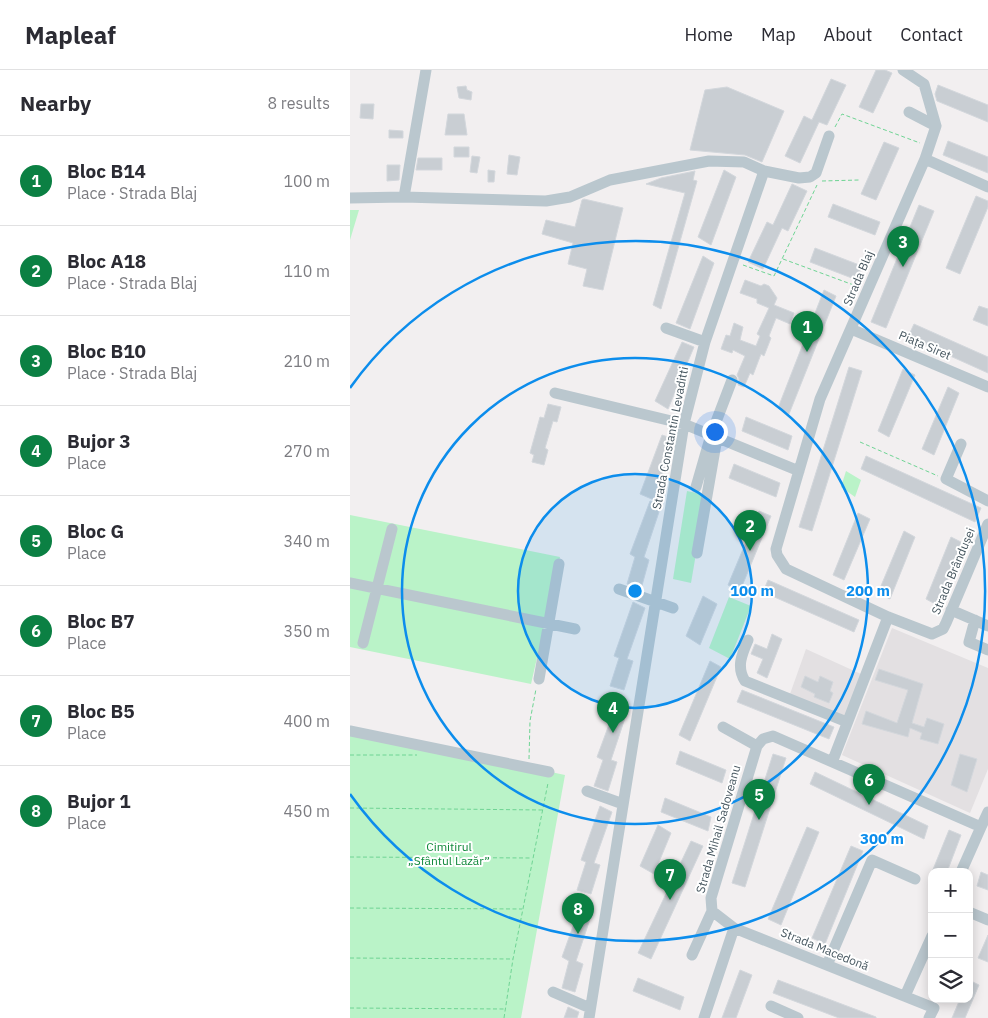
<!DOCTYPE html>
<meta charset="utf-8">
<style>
body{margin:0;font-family:"IBM Plex Sans",sans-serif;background:#f2f2f3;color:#2b2b33}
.controls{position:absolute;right:15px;bottom:15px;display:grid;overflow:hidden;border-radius:10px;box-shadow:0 2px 12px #0003}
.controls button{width:45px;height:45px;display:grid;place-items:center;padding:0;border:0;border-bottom:1px solid #e1e1e2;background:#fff;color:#2b2b33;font:25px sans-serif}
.you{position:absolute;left:364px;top:361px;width:18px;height:18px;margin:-12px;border:4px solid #fff;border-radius:50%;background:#1a73e8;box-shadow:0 0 0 8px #1a73e833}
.badge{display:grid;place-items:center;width:32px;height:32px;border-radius:50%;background:#0b8043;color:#fff;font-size:16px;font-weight:700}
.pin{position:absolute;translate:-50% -41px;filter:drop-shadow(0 1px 2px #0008)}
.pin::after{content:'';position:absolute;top:26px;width:18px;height:15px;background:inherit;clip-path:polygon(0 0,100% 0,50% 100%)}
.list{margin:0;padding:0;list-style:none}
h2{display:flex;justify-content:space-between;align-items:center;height:65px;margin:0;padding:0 20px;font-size:21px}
h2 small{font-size:16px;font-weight:400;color:#7c7c81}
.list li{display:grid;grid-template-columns:32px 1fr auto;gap:15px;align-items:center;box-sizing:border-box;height:90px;padding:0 20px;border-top:1px solid #e1e1e2}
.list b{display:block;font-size:19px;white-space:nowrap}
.list p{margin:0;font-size:16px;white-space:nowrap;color:#7c7c81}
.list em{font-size:16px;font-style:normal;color:#7c7c81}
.icon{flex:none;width:28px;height:28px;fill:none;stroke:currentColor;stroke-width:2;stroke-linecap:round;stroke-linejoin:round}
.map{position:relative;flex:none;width:638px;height:948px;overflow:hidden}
header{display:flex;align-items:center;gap:30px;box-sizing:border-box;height:70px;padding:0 25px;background:#fff;border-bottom:1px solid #e1e1e2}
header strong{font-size:24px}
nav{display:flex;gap:28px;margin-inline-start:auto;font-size:18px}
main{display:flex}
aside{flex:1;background:#fff}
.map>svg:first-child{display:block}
</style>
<header>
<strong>Mapleaf</strong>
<nav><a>Home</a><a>Map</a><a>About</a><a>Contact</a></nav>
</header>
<main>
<aside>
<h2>Nearby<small>8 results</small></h2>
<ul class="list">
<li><span class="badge">1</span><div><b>Bloc B14</b><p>Place · Strada Blaj</p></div><em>100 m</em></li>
<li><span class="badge">2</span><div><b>Bloc A18</b><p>Place · Strada Blaj</p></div><em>110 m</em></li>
<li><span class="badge">3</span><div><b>Bloc B10</b><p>Place · Strada Blaj</p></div><em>210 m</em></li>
<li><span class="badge">4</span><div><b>Bujor 3</b><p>Place</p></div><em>270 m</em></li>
<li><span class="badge">5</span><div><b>Bloc G</b><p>Place</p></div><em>340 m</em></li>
<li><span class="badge">6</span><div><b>Bloc B7</b><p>Place</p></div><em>350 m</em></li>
<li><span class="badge">7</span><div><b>Bloc B5</b><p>Place</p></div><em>400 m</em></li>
<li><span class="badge">8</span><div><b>Bujor 1</b><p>Place</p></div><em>450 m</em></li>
</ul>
</aside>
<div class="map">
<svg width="638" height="948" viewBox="0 0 638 948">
<rect width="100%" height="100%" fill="#f2eff0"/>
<path fill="#e3e0e2" d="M542 558 638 598V699L620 743 492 685Z
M456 579 511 604 496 647 440 624Z"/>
<path fill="#baf3c8" d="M0 140H9L0 170Z
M496 401 511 410 505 427 491 417Z
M337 421 356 425 341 513 323 509Z
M0 445 210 487 181 614 0 577Z
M379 527 401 536 380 589 359 578Z
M0 660 215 705 171 948H0Z"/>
<path fill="#c9ced3" stroke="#d3d7dc" d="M526 0H535L542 3 523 43 509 37Z
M481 9 496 15 477 55 469 52 450 93 435 86 454 46 462 50Z
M588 15 638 35V52L587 31 585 24Z
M116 16 117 20 122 22 121 30 109 28 107 17Z
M377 17 434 41 412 92 395 85 340 80 355 20Z
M11 34H24L23 49 10 48Z
M98 44H114L117 65H95Z
M39 60 53 61V68H39Z
M598 71 638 87V103L593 85Z
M534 72 549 78 526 130 511 124Z
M104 77H119V87H104Z
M159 85 170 87 167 105 157 104Z
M122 86 130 87 127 103 120 102Z
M68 88H92V100H66Z
M37 95H50L49 110 37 111Z
M138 100 145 101 144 112H138Z
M374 100 386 107 361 175 348 167Z
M345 101 343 110 347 111 311 239 303 235 335 123 296 114 311 108Z
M442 114 457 121 438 161 432 158 413 199 398 192 417 152 423 155Z
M626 126 638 131V137L610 204 596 198Z
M234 129 273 138 253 220 233 216 237 199 218 194 223 173 192 164 196 150 225 157 232 130Z
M483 134 530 152 525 165 478 147Z
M569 135 584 141 536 258 521 252Z
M465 178 512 196 507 210 460 192Z
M353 186 364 193 340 259 326 253Z
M395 210 411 216 414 214 419 216 427 228 424 235 444 243 440 254 426 248 419 266 421 268 414 286 411 284 403 305 400 303 394 317 388 315 389 309 387 305 395 286 383 280 382 283 371 279 376 265 380 266 384 253 393 257 390 270 406 276 410 266 407 264 419 238 407 233V229L390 223Z
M474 220 486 226 439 344 428 338Z
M629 236 638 239V256L623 250Z
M564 254 638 287V303L558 267Z
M332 272 344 277 318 339 305 331Z
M499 297 512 301 462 461 449 457Z
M553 299 565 305 539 367 528 361Z
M598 317 609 323 584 385 572 379Z
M198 334 211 337 207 352 203 351 195 378 198 380 194 395 182 392 184 385 180 383 190 347 194 348Z
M396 347 442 366 438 380 392 361Z
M312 365 324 369 304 430 290 424Z
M516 386 631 438 625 452 511 399Z
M384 394 430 413 426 427 379 408Z
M300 431 311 436 294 487 299 490 291 519 277 514 285 487 280 484Z
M409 441 421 446 390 521 378 515Z
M508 443 520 449 494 510 483 505Z
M554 461 565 467 540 529 528 523Z
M601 467 613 473 587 535 576 529Z
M418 510 509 550 504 562 413 522Z
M353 526 367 534 350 575 336 566Z
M283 532 295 538 277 589 283 591 274 620 260 616 269 588 264 586Z
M422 564 432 569 417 608 407 603 413 589 401 584 405 574 417 579Z
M360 591 371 597 340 671 329 665Z
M529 599 573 614 562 653 574 657 577 648 594 654 588 674 570 669 572 663 560 658 558 667 512 654 516 641 547 653 558 620 525 610Z
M455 606 468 612 470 606 483 612 480 621 483 623 479 633 464 627 465 624 451 617Z
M392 620 484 657 479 669 387 632Z
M267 633 278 639 261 690 267 692 258 721 244 716 253 690 247 687Z
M330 681 376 700 372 713 326 694Z
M423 684 436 688 395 817 382 813Z
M610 684 627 689 617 722 601 715Z
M465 702 578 756 574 769 460 714Z
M315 728 361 747 358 761 311 742Z
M250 736 262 742 244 793 250 795 241 824 227 820 236 792 231 790Z
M308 755 321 763 304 804 290 796Z
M457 757 469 762 431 855 418 849Z
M599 760 611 765 597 802H582Z
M341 771 353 776 301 889 288 883Z
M501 776 513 781 475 874 462 868Z
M631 802 638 805V820L627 816Z
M231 834 243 840 226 891 233 894 225 922 212 918 219 891 212 887Z
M638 865V892L628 888Z
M390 900 402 905 386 948H372Z
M288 908 334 927 330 940 283 921Z
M428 910 526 947V948H489L423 923Z
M619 910 629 915 615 948H602L610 929H619Z
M218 937 229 942 227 948H214Z"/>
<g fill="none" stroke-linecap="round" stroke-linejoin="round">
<path stroke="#6fd494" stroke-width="1" stroke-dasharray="4 2.5" stroke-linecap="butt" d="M485 57 492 44 570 73
M472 111 509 110
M433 189 509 217
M393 195 424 206 467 115
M510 372 588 406
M0 685H67
M179 689 180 651 186 619
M0 738 193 740
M0 787 182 788
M0 838 172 839
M0 888 163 889
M0 938 155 939
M154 948 163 889 198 713"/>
<path stroke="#bac7ce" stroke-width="11" d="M553 0 574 14 586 56
M559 42 586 56 575 89 470 329 426 479 427 485 436 499 538 547 582 564 593 559 596 553 638 454
M575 89 638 117
M54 127 76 0
M0 128 54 127 196 131 220 127 260 110 359 91 394 92 414 101 449 108 460 107 466 103 479 66
M316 258 355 272
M501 259 638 317
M205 323 334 354 449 401
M611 374 596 409 638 431
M346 417 361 365 382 310
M347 483 367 368
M0 513 225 559
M269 519 323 538
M601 540 638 556
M625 550 619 572 638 580
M398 570C392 584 386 597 395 611L497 652
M13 573 42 459
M189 609 209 494
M373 657 407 676
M0 661 199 702
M483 690 538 547
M237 721 273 734
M631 757 638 742
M619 842 638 850
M384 858 584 938 579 948
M342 885 362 841
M477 895 522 790 565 809
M203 922 240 938
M555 926 582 866
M421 936 448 948
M239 948 334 354 355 272 414 101
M354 948 384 858 362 841 361 828 407 676 413 669 423 666 631 757 611 802"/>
</g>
<circle cx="285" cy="521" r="117" fill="#0c8dec" fill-opacity=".12"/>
<g fill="none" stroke="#0c8dec" stroke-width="2.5">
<circle cx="285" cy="521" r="117"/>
<circle cx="285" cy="521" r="233"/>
<path d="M0 318A350 350 0 1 1 0 724"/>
</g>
<g text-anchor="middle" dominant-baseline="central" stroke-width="4" stroke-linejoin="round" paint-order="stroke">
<g font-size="12" fill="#46565f" stroke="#fff">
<text transform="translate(508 208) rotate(-67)">Strada Blaj</text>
<text transform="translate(575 275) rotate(23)">Piața Siret</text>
<text transform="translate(320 368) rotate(-79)">Strada Constantin Levaditti</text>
<text transform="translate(603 501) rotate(-67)">Strada Brândușei</text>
<text transform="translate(368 759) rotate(-74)">Strada Mihail Sadoveanu</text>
<text transform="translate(475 879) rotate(22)">Strada Macedonă</text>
</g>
<g font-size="12" fill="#0f883a" stroke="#fff">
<text x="99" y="776">Cimitirul<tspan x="99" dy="14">„Sfântul Lazăr”</tspan></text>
</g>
</g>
<circle cx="285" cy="521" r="8" fill="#0c8dec" stroke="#fff" stroke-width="2.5"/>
<g font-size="15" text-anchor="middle" font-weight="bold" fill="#0c8dec" stroke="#fff" stroke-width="4" stroke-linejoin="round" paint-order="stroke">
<text x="402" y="526">100 m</text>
<text x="518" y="526">200 m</text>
<text x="532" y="774">300 m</text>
</g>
</svg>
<div class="controls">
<button>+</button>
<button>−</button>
<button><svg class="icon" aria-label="layers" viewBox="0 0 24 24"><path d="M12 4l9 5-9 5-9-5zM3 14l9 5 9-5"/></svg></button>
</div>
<div class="you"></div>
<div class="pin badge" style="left:457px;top:282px">1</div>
<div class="pin badge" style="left:400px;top:481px">2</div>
<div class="pin badge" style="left:553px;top:197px">3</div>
<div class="pin badge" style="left:263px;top:663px">4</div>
<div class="pin badge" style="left:409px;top:750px">5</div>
<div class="pin badge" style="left:519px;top:735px">6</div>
<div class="pin badge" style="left:320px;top:830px">7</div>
<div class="pin badge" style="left:228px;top:864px">8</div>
</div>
</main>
